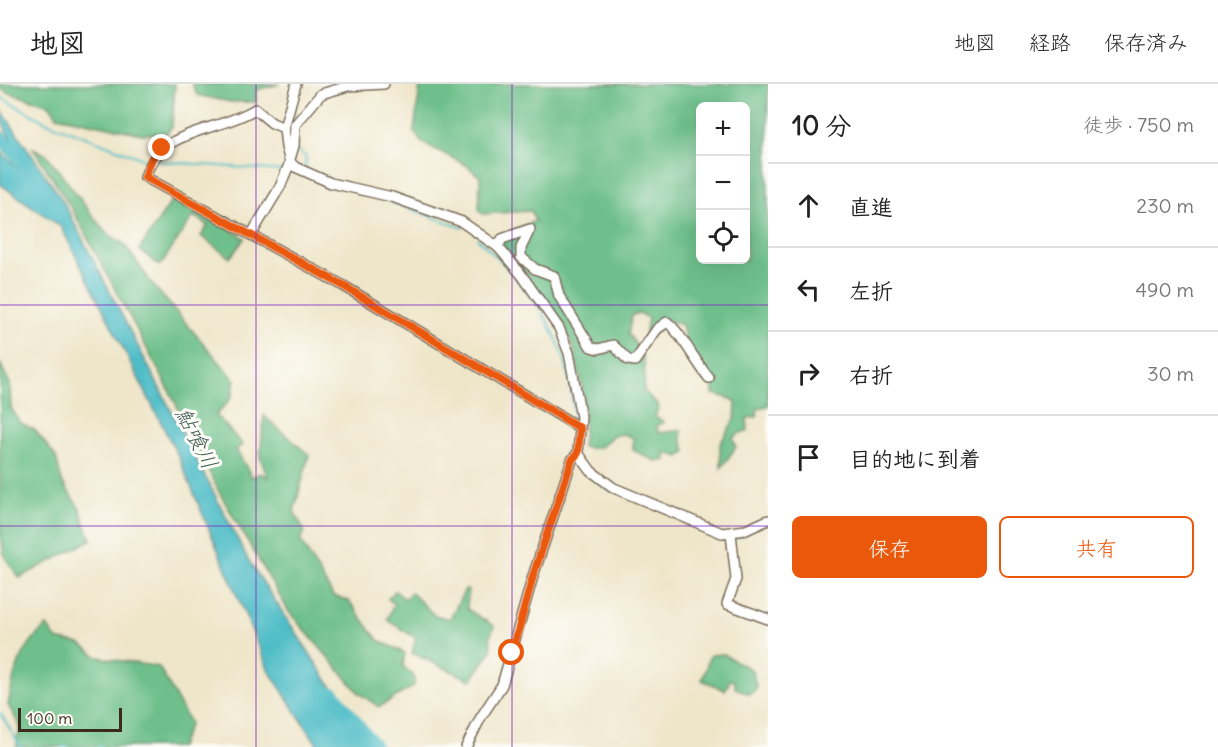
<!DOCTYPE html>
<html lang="ja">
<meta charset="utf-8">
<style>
body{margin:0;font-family:Delius,"Klee One",sans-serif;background:#f2f2f2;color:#222}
.controls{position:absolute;right:18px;top:18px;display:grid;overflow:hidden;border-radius:9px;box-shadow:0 6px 24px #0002}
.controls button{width:54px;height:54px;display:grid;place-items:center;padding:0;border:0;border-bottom:2px solid #e0e0e0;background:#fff;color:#222;font:30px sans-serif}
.scale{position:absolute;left:18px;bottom:15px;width:104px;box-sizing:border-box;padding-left:6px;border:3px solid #3b2a1e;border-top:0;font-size:16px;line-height:21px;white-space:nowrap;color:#3b2a1e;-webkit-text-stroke:4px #fdfcf7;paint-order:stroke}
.stop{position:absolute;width:18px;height:18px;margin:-14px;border:4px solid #ea580c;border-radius:50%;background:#fff}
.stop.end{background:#ea580c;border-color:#fff;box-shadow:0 2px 6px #0008}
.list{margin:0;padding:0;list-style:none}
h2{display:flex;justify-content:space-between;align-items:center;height:78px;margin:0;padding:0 24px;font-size:26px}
h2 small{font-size:20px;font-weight:400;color:#767676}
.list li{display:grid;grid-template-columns:39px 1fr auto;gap:18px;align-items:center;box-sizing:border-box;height:84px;padding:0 24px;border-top:2px solid #e0e0e0}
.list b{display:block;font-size:22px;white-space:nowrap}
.list em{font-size:20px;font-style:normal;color:#767676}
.actions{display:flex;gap:12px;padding:18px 24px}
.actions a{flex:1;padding:14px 0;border:2px solid #ea580c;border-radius:9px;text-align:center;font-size:21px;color:#ea580c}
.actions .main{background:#ea580c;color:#fff}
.icon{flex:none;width:33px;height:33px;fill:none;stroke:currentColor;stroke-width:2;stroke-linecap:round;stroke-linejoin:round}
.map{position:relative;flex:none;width:768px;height:663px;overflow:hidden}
header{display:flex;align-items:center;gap:36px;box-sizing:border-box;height:84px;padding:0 30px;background:#fff;border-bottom:2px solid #e0e0e0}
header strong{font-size:28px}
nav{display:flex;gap:33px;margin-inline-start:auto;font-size:21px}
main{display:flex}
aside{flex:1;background:#fff}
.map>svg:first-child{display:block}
</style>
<header>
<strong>地図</strong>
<nav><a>地図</a><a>経路</a><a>保存済み</a></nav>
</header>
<main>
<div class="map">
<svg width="768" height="663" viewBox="0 0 768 663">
<rect width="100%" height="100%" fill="#fdfcf7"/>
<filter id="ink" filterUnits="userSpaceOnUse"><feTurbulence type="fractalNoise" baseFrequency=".0167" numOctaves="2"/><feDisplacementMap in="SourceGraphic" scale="12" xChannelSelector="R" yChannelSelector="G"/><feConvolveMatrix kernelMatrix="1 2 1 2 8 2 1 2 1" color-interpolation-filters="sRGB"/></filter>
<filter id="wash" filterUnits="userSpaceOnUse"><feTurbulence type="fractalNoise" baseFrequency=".008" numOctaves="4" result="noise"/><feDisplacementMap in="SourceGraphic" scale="24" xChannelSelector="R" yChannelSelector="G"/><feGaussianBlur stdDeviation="1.35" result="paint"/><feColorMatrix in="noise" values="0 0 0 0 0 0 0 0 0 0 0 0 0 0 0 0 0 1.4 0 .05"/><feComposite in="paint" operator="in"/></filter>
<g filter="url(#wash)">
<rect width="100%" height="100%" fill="#efe6ca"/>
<path fill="#6ebf8b" stroke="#547454" stroke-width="1.5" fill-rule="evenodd" d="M0 0H175L172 43 166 50H142L57 32 50 21 6 8 0 4Z
M192 0H280L256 6V18H231L197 11Z
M432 0H768V322L758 324 757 333 747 334 748 347 740 349 733 354 736 363 721 384 720 360 735 334 736 319 732 315 713 310V300L688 272 682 241 664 235 658 247 644 255 648 234 640 229 632 231 628 250C646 272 646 278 644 307L659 322 655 333 664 338 656 342 659 349 682 346 681 355 686 367 680 373 665 369 666 376 655 377 633 366V354L624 350 612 352C602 364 598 366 582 363 587 325 582 282 566 246 553 220 520 186 501 162L506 149 535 137 531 127 483 130 479 126 480 93 466 81 421 58 414 47 420 2ZM700 22H746V176H700Z
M33 64 47 71 105 148 124 160 153 201 235 296 232 313 216 331 243 361 236 365 252 393 261 389 268 394 260 373 264 332 309 371 294 427 305 448 300 456 333 512 349 517 378 556 405 569 403 582 414 592V602L379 623 359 609 289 528 220 410 169 306 72 125Z
M174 113 245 154 230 174 201 152 208 141 193 132 160 182 139 166Z
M0 279 10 300 11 323 19 338 35 346 56 373 62 398 80 425 91 456 19 494 4 472 0 447Z
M465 505 468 507 467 525 494 542 490 553 492 566 471 596 412 569 416 554 387 536 394 520 388 515 395 507 405 515 411 508 434 531 450 535Z
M47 542 56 555 80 560 98 573 159 583 190 639 180 663H16L20 642 8 621C13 591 21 561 47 542Z
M710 571 723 570 752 586 757 605 750 610 735 604V598L731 595 725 606 702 596Z"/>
<path fill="#4fbdc7" stroke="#457472" stroke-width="1.5" d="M0 24 63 117 249 477 352 634 378 663H319L269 587 178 372 61 143 0 100V67L21 87C19 64 0 43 0 24Z"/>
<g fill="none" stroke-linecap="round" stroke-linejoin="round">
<path stroke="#4fbdc7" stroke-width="2" d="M0 13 46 38 149 77
M295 20 302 0
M290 55 293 28
M297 66 306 73 305 85
M157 77 283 87
M386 116 463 144
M477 154C510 184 547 226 562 269 570 290 572 315 575 337
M574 364 575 345
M577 375 588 391 611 407
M705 447 730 456
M735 454 747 450
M0 629 21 663
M62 663H68
M97 663H102"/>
<path stroke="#4fbdc7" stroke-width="12" d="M0 52 29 89
M334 609 376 663"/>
</g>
</g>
<g filter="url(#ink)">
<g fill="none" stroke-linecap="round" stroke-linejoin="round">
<g stroke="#7a6c5a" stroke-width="12">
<path id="minor" d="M296 0 284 44 286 63 290 78 295 83 331 99 392 113 462 138 498 163 521 190 559 244 569 269 581 333 578 369 591 387 614 404 722 449 746 446 768 436
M284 44 272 39 255 25C217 49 161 43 145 93L342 201 580 344
M290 75 294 62 295 41 321 10 348 2 384 0
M251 151 280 103 290 78
M498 163 502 155 530 145 521 164V173L535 185 554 192 559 212 591 263 598 265 613 261 628 276 635 277 657 245 667 238C679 246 697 280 709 294
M731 449 736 495 727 520 768 535
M466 663 481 633 502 601 533 492 572 376 578 369"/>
</g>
<use href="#minor" stroke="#fff" stroke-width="9"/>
</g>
</g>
<g fill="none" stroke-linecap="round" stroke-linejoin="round" filter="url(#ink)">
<path stroke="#ea580c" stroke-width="8" d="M162 64 152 74 145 93 342 201 580 344 578 369 572 376 533 492 512 569"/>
</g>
<path fill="none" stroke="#7b2cbf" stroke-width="1.5" stroke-opacity="0.55" d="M256 0V663M512 0V663M0 221H768M0 442H768"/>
<g text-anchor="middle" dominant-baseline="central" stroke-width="6" stroke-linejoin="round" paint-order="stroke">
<g font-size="22" font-style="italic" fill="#425d59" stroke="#fdfcf7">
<text transform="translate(197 354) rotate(63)">鮎喰川</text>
</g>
</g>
</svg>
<div class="controls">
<button>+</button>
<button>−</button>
<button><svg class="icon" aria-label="locate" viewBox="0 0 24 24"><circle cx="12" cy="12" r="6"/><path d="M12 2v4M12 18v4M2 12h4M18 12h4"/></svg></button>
</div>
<div class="scale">100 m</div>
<div class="stop" style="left:512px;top:569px"></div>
<div class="stop end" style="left:162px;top:64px"></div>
</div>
<aside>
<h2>10 分<small>徒歩 · 750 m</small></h2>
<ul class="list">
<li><svg class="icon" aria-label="ahead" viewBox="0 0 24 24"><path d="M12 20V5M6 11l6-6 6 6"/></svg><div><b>直進</b></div><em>230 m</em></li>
<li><svg class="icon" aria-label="left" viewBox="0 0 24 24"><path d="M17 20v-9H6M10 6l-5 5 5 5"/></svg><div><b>左折</b></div><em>490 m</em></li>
<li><svg class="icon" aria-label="right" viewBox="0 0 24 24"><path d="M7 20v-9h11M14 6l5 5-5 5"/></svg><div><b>右折</b></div><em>30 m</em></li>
<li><svg class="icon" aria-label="arrive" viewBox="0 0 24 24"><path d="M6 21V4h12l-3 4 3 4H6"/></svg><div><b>目的地に到着</b></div></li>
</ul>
<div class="actions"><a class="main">保存</a><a>共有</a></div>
</aside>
</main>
